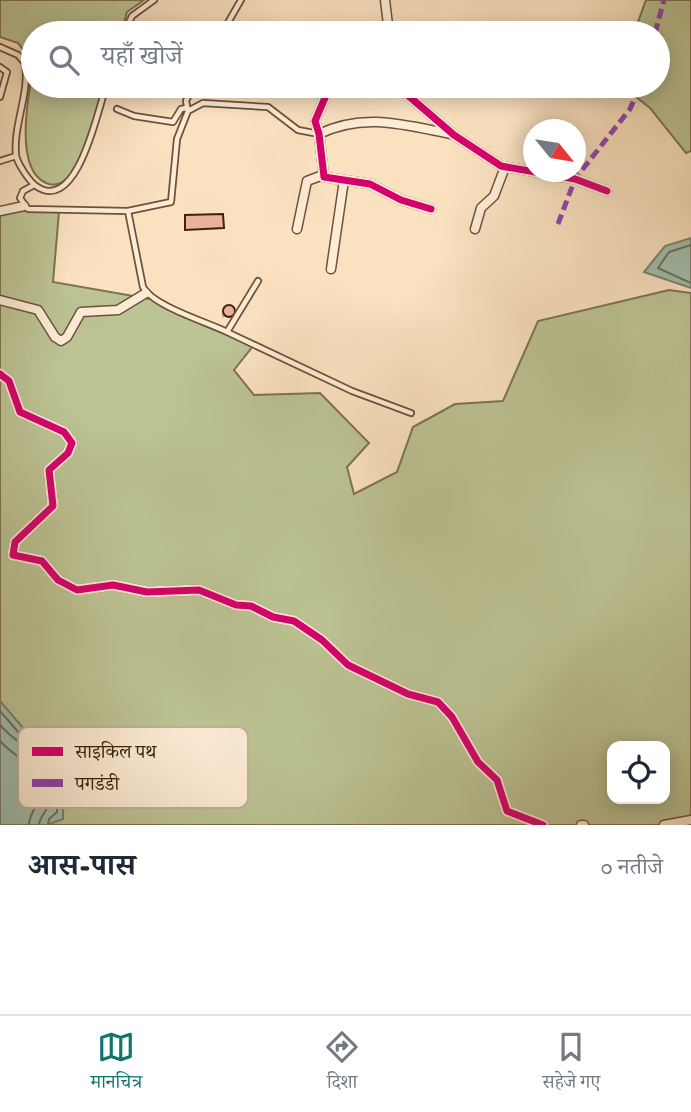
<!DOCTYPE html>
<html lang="hi">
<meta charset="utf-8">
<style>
body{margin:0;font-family:"IM FELL DW Pica","Noto Serif Devanagari",serif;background:#f2f2f3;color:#1f2937}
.controls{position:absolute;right:21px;bottom:21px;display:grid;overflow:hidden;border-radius:14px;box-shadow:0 4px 18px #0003}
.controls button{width:63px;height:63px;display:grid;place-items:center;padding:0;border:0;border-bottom:2px solid #e0e1e3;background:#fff;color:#1f2937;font:35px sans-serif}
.compass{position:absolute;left:523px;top:119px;width:63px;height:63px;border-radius:50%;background:#fff;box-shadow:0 4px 18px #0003;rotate:120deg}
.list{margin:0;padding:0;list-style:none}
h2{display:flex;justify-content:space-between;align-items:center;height:91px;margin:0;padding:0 28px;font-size:30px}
h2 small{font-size:23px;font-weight:400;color:#747a83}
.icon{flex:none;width:38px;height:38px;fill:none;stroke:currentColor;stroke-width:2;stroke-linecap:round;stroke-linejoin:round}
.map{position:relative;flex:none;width:691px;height:825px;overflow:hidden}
.search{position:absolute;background:#fff;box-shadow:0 4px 18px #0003;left:21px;right:21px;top:21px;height:77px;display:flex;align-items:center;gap:18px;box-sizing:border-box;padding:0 24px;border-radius:38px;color:#747a83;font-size:26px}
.sheet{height:189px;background:#fff}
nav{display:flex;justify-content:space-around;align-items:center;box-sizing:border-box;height:98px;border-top:2px solid #e0e1e3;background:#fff;font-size:19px;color:#747a83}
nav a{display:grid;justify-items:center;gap:4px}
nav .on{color:#0f766e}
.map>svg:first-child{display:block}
</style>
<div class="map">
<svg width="691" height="825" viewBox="0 0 691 825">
<rect width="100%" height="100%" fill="#fae1c0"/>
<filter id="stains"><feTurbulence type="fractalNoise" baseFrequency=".00286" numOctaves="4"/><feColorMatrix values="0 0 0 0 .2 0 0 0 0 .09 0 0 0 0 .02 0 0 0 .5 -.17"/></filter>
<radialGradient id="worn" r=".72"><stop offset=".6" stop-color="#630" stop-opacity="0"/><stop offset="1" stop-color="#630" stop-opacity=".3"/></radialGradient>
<path fill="#bcc394" stroke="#7e7250" stroke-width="2" fill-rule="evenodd" d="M0 0H144L127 12 121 33H33V63L18 43 0 37Z
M646 0H691V151L686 153 650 108 622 86H658V33H634Z
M33 70V86H106C98 113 92 150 74 172 66 181 57 188 46 183 14 169 28 97 33 70Z
M0 207 59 212 53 282 156 300 253 346 234 370 254 395 320 393 369 443 347 467 354 494 397 472 413 427 455 404 503 401 538 321 669 290 691 293V825H0ZM612 746H665V799H612Z"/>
<path fill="#9fbead" stroke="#79806d" stroke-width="2" d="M691 238V288L644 272 665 246Z
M0 701 23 728 48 742 64 764 63 819 47 825H0Z"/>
<path fill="#0003" d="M231 307 232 314 222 318V311Z"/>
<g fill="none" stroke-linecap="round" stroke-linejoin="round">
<path stroke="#6f705c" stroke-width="2" d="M691 245 669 252 658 268 691 283
M0 711 19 733 43 748 57 766V812L49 819 48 825
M0 725C22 751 63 761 48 805 46 813 40 816 39 825
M0 741C18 762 45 764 38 798 37 808 29 814 29 825"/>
</g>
<path fill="#ebb29e" stroke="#3f220c" stroke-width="2" d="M223 214 224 228 185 230V215Z
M223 311a6 6 0 1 1 12 0a6 6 0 1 1-12 0Z"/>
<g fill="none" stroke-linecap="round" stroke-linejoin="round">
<g stroke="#6e5239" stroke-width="8">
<path id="service" d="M124 33 132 16 154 0
M222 33 241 0
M0 47 18 55 25 63C30 93 13 125 16 155 17 163 29 181 36 186 77 215 98 110 106 86
M0 67 7 72 0 97
M193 86 186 101 188 111 203 103 268 107 298 130 319 134
M117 109 134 116 173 122 181 109 186 108
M188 111 177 139 171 202 128 211 143 287C153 306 207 322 227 332L258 281
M0 161 16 156
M34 185 23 191 20 198 28 209 128 211
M227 332 352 391 411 413"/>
</g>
<g stroke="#6e5239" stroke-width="11">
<path id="minor" d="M385 0 389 33
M330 86 315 121 319 134 324 177 370 184 401 200 431 209
M397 86 454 135 501 166 575 179 607 191
M319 134C364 112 405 125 451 134
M0 211 24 206
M297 229 307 181 323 175
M475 229 481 208 494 196 505 167
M331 269 344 180
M0 300 38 310 55 337 61 341 67 337 81 312 118 310 146 293
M0 374 9 381 20 412 64 432 72 443 68 453 49 470 53 506 15 542 13 555 42 561 58 580 77 590 113 585 147 592 199 590 236 605 251 606 273 617 294 621 322 640 348 665 408 694 438 702 452 717 478 762 497 780 507 811 543 825
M581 825H584
M664 825 691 820"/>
</g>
<use href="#service" stroke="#fcecd6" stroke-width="4.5"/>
<use href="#minor" stroke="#fcecd6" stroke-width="8"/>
<path stroke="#8e44ad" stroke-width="5" stroke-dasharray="10 5" stroke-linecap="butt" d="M655 33 664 0
M558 224 575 179 630 109 640 86"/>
<g stroke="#fcecd6" stroke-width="11">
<path id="cycleway" d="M330 86 315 121 319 134 324 177 370 184 401 200 431 209
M397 86 454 135 501 166 575 179 607 191
M0 374 9 381 20 412 64 432 72 443 68 453 49 470 53 506 15 542 13 555 42 561 58 580 77 590 113 585 147 592 199 590 236 605 251 606 273 617 294 621 322 640 348 665 408 694 438 702 452 717 478 762 497 780 507 811 543 825"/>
</g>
<use href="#cycleway" stroke="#d6006c" stroke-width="7"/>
</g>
<rect x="18" y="727" width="230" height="81" rx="10" fill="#fcecd6" stroke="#c3af99" stroke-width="2"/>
<rect x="32" y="747" width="31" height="9" fill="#d6006c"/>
<rect x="32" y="779" width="31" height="8" fill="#8e44ad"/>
<g font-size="19" fill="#3f220c">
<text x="75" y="758">साइकिल पथ</text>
<text x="75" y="790">पगडंडी</text>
</g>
<rect width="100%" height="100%" filter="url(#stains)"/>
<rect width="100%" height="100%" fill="url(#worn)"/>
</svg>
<div class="controls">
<button><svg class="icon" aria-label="locate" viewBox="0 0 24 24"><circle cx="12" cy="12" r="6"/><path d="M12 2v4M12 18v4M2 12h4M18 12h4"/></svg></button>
</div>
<svg class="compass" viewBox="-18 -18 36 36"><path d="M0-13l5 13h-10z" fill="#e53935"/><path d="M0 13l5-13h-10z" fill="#747a83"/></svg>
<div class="search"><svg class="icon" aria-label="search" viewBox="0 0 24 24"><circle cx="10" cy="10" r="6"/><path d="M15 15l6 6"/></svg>यहाँ खोजें</div>
</div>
<section class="sheet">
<h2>आस-पास<small>0 नतीजे</small></h2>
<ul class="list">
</ul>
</section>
<nav>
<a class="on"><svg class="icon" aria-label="map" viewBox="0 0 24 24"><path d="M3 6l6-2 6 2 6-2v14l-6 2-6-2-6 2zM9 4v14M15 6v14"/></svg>मानचित्र</a>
<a><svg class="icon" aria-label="directions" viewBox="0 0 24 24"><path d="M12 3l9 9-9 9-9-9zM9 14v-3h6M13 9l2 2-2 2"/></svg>दिशा</a>
<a><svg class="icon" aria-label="saved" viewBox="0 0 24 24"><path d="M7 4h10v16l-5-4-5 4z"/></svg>सहेजे गए</a>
</nav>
